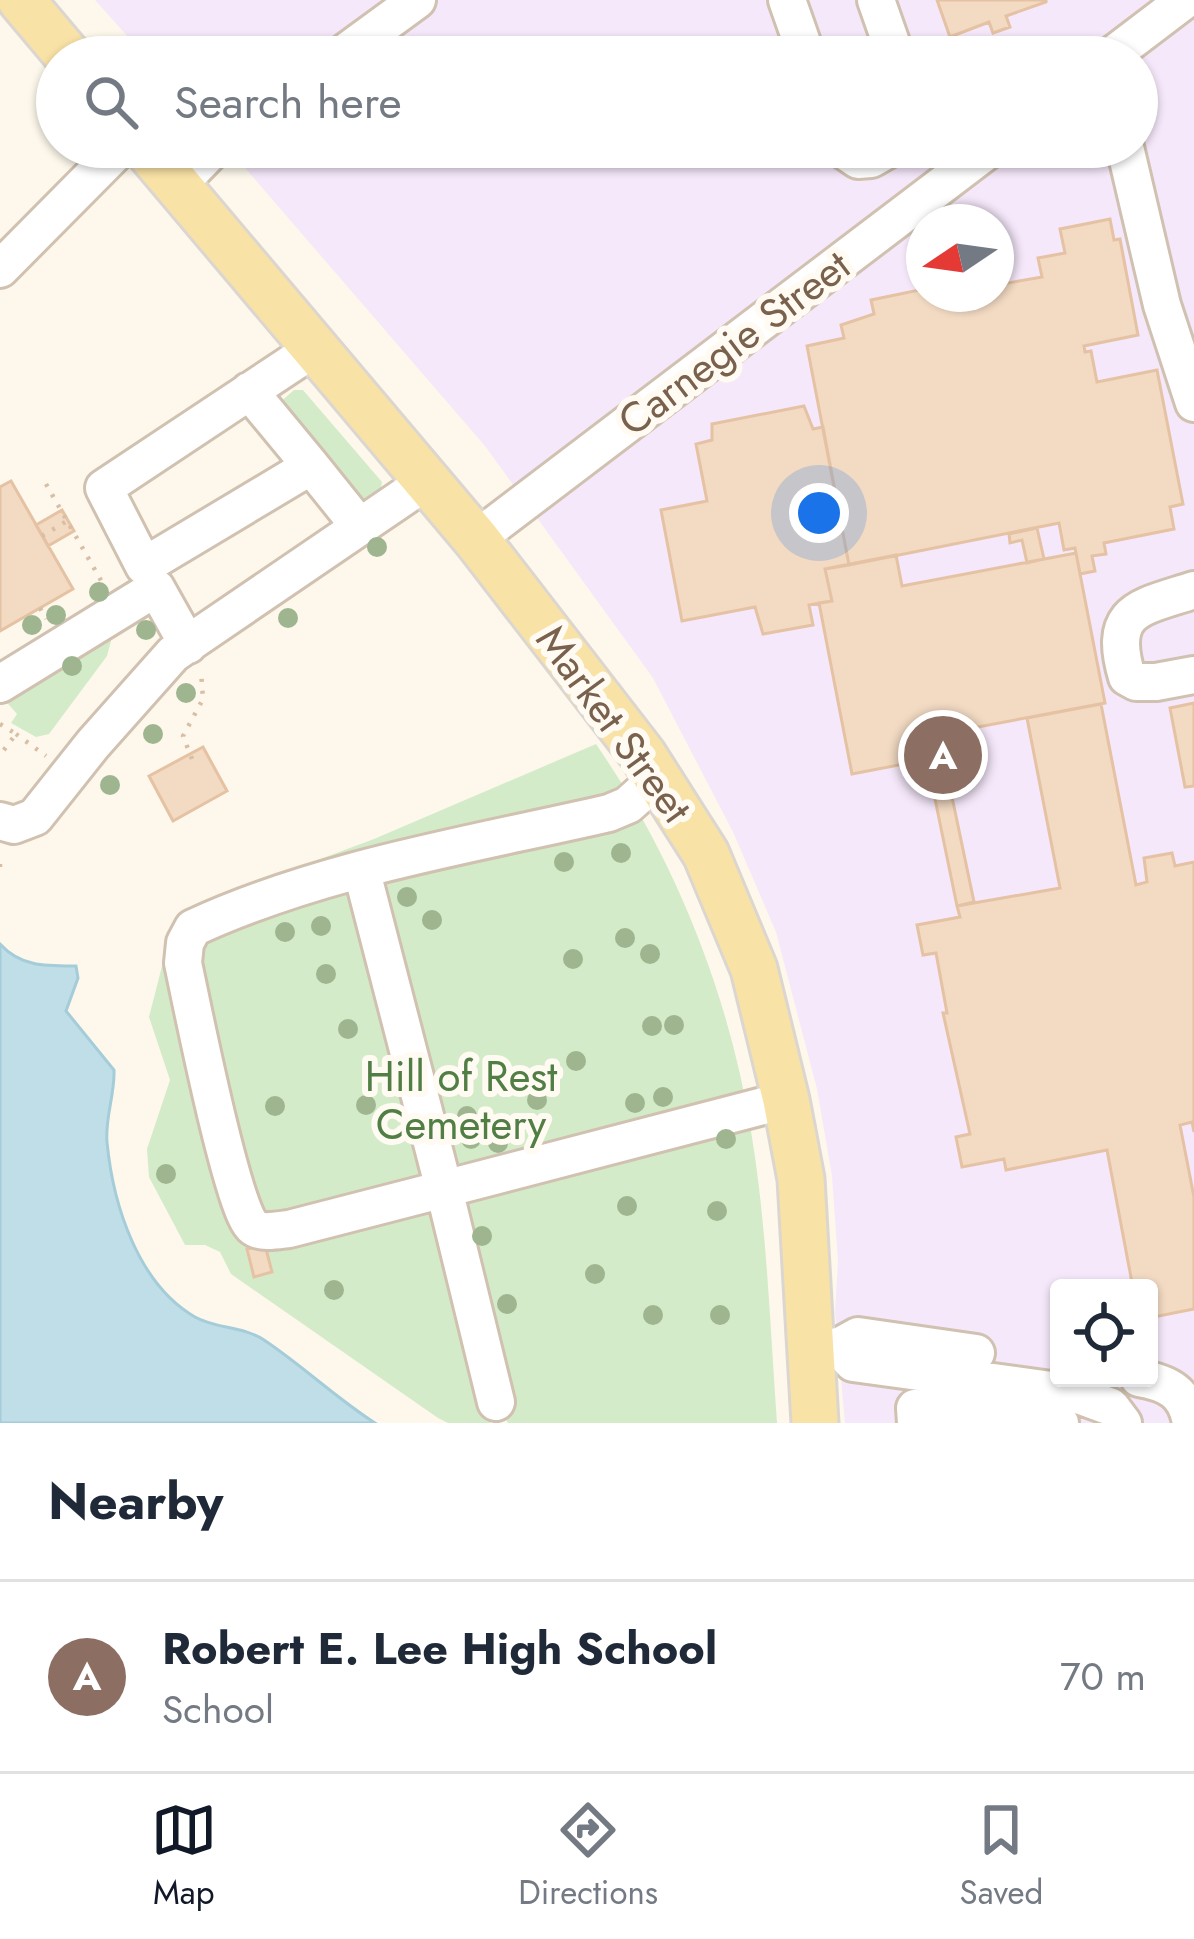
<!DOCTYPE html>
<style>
body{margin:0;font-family:Jost,sans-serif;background:#f2f2f3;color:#1f2937}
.controls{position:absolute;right:36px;bottom:36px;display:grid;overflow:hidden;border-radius:12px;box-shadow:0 3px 9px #0004}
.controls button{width:108px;height:108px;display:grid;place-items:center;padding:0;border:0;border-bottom:3px solid #e0e1e3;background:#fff;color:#1f2937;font:60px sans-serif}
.compass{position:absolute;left:906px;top:204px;width:108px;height:108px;border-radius:50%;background:#fff;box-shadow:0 3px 9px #0004;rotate:257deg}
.you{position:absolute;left:819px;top:513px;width:42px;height:42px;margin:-30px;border:9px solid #fff;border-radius:50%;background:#1a73e8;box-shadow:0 0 0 18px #1a73e833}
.badge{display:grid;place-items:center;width:78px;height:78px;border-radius:50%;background:#111827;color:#fff;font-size:39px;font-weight:700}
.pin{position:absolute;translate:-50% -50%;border:6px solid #fff;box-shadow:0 3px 12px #0006}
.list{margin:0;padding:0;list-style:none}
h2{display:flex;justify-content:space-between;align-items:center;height:156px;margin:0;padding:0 48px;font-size:51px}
h2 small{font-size:39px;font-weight:400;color:#747a83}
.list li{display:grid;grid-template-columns:78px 1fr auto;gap:36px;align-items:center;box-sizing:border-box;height:192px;padding:0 48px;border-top:3px solid #e0e1e3}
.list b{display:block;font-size:45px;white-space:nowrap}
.list p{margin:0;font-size:39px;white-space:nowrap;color:#747a83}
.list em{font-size:39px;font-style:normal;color:#747a83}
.icon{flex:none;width:66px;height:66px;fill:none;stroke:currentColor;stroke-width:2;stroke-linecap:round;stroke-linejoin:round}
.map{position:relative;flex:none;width:1194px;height:1423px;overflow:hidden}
.search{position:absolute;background:#fff;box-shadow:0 3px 9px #0004;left:36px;right:36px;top:36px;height:132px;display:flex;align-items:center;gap:30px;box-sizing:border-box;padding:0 42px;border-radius:66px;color:#747a83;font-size:45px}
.sheet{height:348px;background:#fff}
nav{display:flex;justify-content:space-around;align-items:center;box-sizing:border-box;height:168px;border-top:3px solid #e0e1e3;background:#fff;font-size:33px;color:#747a83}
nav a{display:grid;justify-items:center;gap:6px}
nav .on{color:#111827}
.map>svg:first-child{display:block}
</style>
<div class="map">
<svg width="1194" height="1423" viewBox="0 0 1194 1423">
<rect width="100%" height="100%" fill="#fdf8eb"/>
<path fill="#f5e8fa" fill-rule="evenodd" d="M95 0H1194V1423H845L835 1312 838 1262 832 1176 817 1089 776 932 733 832 653 678 485 446 227 147H1137V57H146ZM924 222H996V294H924ZM1059 1288H1149V1378H1059Z"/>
<path fill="#d4ebc9" d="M294 390H303L382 482 380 493 363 506 278 404Z
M105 630 111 641 107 656 49 734 36 737 11 723 17 714 3 698Z
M596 744C675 859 729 994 751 1131 767 1227 770 1326 777 1423H508L501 1412 491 1417V1423H448L438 1418 231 1274 220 1252 205 1245H185L149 1177 147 1149 170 1080 149 1017 172 927 208 901 374 839Z"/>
<path fill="#bfdee7" stroke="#a5ccd9" stroke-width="3" d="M0 944C21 967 46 966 76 966L78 978 66 1011 114 1070C115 1095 105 1116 107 1142 113 1205 138 1284 195 1317 216 1329 243 1326 264 1340 303 1366 336 1398 375 1423H0Z"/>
<path fill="#f2dac3" stroke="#e5c2a3" stroke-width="3" d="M937 0H1046V2L1006 16 1010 27 993 33 989 22 950 37Z
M1110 219 1114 240 1120 239 1138 335 1084 346 1085 352 1091 351 1097 382 1157 370 1183 504 1170 507 1174 529 1104 543 1106 554 1092 556 1095 571 1080 574 1075 548 1064 550 1059 523 849 565 807 346 844 338 841 325 874 314 871 300 924 289V294H996V285L1042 277 1038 258 1065 253 1060 229Z
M804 406 813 429 823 427 849 565 825 569 832 601 809 605 813 625 763 634 755 607 682 621 661 510 707 501 696 444 712 440V424Z
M11 481 73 589 0 631V487Z
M62 510 74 531 48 546 36 525Z
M1037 528 1044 559 1027 563 1022 540 1010 543 1009 534Z
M1076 553 1105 703 925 737 930 759 852 774 819 603 832 601 825 569 896 555 902 586Z
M1194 703V786L1185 787 1170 708Z
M1101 704 1136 885 1147 882 1144 858 1172 853 1175 866 1194 862V1132L1192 1122 1180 1125 1194 1197V1309L1149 1318V1288H1133L1107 1150 1006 1170 1004 1159 962 1167 956 1137 970 1134 943 1013H947L936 953 923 955 917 925 960 917 957 906 1060 888 1027 718Z
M939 735 974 902 957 906 927 760 930 759 925 737Z
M203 747 227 791 173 821 149 776Z
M265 1245 272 1272 254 1277 247 1249Z"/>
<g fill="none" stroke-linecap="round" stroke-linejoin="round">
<g stroke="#d0c1b0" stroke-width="42">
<path id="minor" d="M787 0 807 57
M876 0 896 57
M339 57 417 0
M1110 57 1185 0
M839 147 858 160 871 159 892 147
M1125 147 1162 305 1194 403
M178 185 215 147
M0 269 121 147
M315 348 104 488 144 566 311 466 360 527
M249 391 311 466
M476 539 992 147
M1194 590C1139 608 1107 609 1127 677L1136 682H1156L1194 675
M0 684 156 588 188 645
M0 821 14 825 35 817 93 744 173 654 427 481
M362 872 444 1189 289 1229C279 1230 262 1234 253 1227 233 1213 191 1000 183 963L185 943 193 928C323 868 470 845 609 813L628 805 658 778
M820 1346 838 1347 858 1336 976 1353
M838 1347 853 1363 1073 1393 1111 1407 1123 1423
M1139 1378C1168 1383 1186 1392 1191 1423
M496 1402 444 1189 786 1100
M916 1423 915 1408 1060 1423"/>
</g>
<g stroke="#dcd6d1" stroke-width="51">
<path id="major" d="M21 0 69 57
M145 147 476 539 643 755 706 854 754 969 786 1100 801 1179 815 1423"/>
</g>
<path stroke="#d8bea5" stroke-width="4.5" stroke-dasharray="3 9" stroke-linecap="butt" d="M46 484 103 584
M42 536 67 521
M40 608 46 619
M0 724 16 734 0 755
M16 734 46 756
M192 759 183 736 203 699 201 671
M0 864V868"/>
<use href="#minor" stroke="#fff" stroke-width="36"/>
<use href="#major" stroke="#f9e2a6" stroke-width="45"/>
</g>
<g fill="#9eb590">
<circle cx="377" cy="547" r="10"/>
<circle cx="99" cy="592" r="10"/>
<circle cx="56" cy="615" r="10"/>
<circle cx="288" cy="618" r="10"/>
<circle cx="32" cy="625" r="10"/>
<circle cx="146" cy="630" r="10"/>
<circle cx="72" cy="666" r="10"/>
<circle cx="186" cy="693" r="10"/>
<circle cx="153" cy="734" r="10"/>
<circle cx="110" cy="785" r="10"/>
<circle cx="621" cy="853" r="10"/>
<circle cx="564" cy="862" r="10"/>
<circle cx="407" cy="897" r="10"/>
<circle cx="432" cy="920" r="10"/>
<circle cx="321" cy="926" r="10"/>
<circle cx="285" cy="932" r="10"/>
<circle cx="625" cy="938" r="10"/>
<circle cx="650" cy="954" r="10"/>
<circle cx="573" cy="959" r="10"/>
<circle cx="326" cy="974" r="10"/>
<circle cx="674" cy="1025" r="10"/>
<circle cx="652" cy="1026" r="10"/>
<circle cx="348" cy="1029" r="10"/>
<circle cx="576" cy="1061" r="10"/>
<circle cx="539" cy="1077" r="10"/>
<circle cx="663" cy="1097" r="10"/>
<circle cx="537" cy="1100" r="10"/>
<circle cx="635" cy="1103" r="10"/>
<circle cx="366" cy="1105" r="10"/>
<circle cx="275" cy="1106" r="10"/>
<circle cx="467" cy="1116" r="10"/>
<circle cx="471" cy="1139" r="10"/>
<circle cx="726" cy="1139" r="10"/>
<circle cx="498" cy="1143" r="10"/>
<circle cx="166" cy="1174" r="10"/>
<circle cx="627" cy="1206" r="10"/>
<circle cx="717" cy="1211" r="10"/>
<circle cx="482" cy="1236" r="10"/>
<circle cx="595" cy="1274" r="10"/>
<circle cx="334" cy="1290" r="10"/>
<circle cx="507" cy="1304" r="10"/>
<circle cx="653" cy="1315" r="10"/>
<circle cx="720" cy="1315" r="10"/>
</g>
<g text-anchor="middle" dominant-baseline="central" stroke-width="12" stroke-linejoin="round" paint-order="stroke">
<g font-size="42" fill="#79614d" stroke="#fffbf2">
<text transform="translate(734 343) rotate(-37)">Carnegie Street</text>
<text transform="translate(614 724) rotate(54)">Market Street</text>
</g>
<g font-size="42" fill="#517e45" stroke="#fffbf2">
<text x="461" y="1076">Hill of Rest<tspan x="461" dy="48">Cemetery</tspan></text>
</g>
</g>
</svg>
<div class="controls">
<button><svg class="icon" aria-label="locate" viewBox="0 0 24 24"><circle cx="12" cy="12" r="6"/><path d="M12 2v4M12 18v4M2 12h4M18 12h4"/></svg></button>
</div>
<svg class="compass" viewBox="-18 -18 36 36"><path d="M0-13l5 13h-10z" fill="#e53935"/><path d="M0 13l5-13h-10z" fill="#747a83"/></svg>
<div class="you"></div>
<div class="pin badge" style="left:943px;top:755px;background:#8d6e63">A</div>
<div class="search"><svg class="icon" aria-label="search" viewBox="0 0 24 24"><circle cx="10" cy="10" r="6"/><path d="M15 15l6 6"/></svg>Search here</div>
</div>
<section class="sheet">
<h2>Nearby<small></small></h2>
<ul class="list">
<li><span class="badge" style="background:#8d6e63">A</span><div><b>Robert E. Lee High School</b><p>School</p></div><em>70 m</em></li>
</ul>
</section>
<nav>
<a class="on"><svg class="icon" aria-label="map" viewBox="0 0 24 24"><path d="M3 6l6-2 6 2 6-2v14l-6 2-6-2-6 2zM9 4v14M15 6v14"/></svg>Map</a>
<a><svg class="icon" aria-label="directions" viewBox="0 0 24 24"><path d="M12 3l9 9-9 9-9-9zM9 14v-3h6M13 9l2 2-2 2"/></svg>Directions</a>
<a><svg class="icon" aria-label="saved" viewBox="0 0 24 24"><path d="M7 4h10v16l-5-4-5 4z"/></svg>Saved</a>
</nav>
